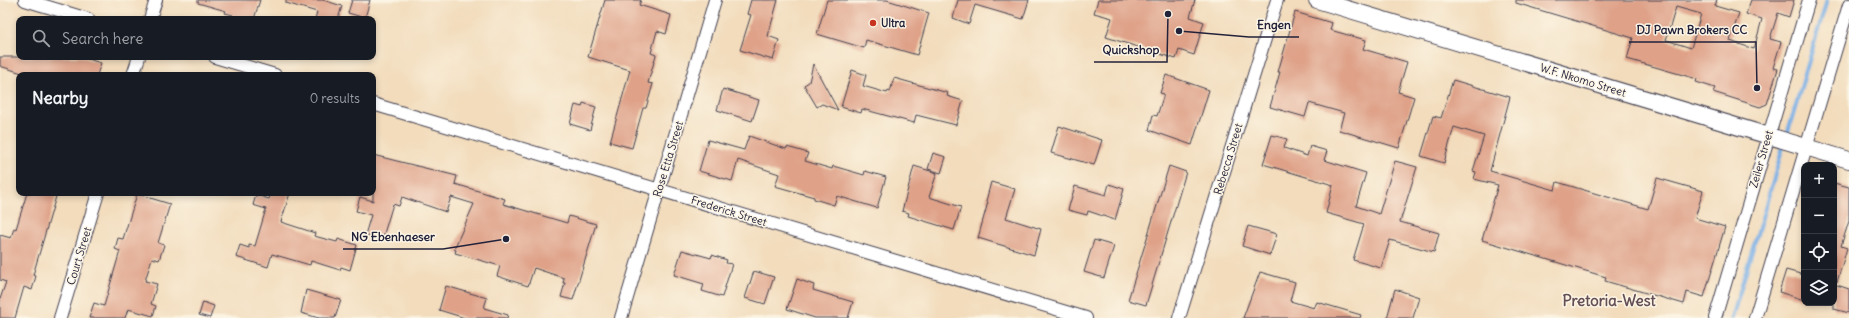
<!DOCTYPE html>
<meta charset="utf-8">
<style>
body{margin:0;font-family:Delius,sans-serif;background:#20242c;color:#f1f3f6}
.controls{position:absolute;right:12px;bottom:12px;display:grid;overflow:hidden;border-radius:8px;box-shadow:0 2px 6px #0003}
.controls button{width:36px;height:36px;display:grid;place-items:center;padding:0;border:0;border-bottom:1px solid #363941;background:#171b24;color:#f1f3f6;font:20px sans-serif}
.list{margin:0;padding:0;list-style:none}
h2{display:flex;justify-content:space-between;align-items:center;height:52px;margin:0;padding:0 16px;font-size:17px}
h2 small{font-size:13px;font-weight:400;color:#9ea1a6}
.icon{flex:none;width:22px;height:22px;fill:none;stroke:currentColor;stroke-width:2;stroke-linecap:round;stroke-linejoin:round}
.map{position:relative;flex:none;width:1849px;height:318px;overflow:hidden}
.search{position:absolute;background:#171b24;box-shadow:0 2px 6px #0003;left:16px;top:16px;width:360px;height:44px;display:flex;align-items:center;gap:10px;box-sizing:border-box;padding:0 14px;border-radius:8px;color:#9ea1a6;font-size:15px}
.panel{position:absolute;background:#171b24;box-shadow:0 2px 6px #0003;left:16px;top:72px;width:360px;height:124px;border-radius:8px}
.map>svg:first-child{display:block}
</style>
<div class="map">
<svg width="1849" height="318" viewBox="0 0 1849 318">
<rect width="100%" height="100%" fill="#fcf5e5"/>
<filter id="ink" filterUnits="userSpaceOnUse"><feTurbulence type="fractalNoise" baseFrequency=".025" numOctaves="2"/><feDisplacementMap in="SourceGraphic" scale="8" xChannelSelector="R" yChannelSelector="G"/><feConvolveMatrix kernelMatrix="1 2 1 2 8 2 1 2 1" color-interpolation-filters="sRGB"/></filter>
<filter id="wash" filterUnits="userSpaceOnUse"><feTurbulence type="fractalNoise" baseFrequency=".012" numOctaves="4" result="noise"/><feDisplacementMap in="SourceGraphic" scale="16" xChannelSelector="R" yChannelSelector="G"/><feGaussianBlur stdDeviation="0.9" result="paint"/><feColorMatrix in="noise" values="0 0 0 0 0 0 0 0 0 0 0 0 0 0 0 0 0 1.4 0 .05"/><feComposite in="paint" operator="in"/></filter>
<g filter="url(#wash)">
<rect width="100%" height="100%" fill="#f2dcbc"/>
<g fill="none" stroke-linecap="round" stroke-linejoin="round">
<path stroke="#78afe6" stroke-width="4" d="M1786 138 1827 0
M1732 318 1784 144"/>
</g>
<g id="blocks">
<path fill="#dfa289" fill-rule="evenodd" d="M198 0H260L254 19H231L233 15 225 13 226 11 198 3Z
M286 0H323L342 6 338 19H315L317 12 286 3Z
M352 0H370L365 18 348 13Z
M605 0H641L639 5 671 15 666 34 657 31 651 53 656 55 648 83 653 84 646 108H643L632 148 610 142 630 70 588 57Z
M751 0H778L768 36 779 40 773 60 740 50 751 15 747 14Z
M827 0H887L929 13 917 55 866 40 864 48 817 34Z
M958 0H1029L1023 19 975 5 969 24 953 18Z
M1098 0H1195L1190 17 1204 22 1194 55 1179 50 1176 59 1106 37 1112 18 1094 13Z
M1516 0H1717L1715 6 1739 13 1730 41 1754 49 1762 19 1746 14 1751 0H1794L1789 17 1778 13 1770 39 1781 42 1773 68 1778 69 1767 104 1760 107 1713 92 1715 88 1696 82 1697 79 1627 59 1633 38 1516 3ZM1676 7 1701 14 1691 48 1666 40Z
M1295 12 1332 23 1330 30 1366 40 1363 49 1407 62 1398 92 1414 97 1399 148 1339 130 1344 113 1309 103 1305 117 1270 107 1280 72H1278Z
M0 57H81L101 63 97 75H28L0 66Z
M813 64 838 110 822 104 817 107 804 85 809 82Z
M852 70 866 75 863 86 887 93 888 91 890 92 894 78 948 93 947 96 963 101 956 125 916 115 914 123 862 109 861 113 841 107Z
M1166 75 1209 90 1192 145 1149 130 1153 115 1157 116 1164 94 1160 93Z
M1453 80 1510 97 1490 171 1555 190 1557 182 1648 209 1657 178 1703 191 1695 218 1725 227 1704 297 1687 292 1684 304 1605 281 1606 277 1482 240 1498 185 1474 179 1476 172 1473 171 1484 136 1454 127 1444 163 1421 156 1433 116 1441 118Z
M723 89 759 100 752 121 717 110Z
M583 103 596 107 590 130 570 124 575 105 582 107Z
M1059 126 1102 140 1094 165 1051 153Z
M1272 135 1287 139 1284 148 1307 156 1310 146 1327 151 1324 160 1366 173 1356 206 1379 214 1395 161 1417 167 1400 222 1439 233 1434 252 1390 240 1381 268 1353 260 1364 224 1326 213 1333 185 1263 164Z
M749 136 786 149 787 147 808 153 805 161 832 169 833 166 864 175 865 171 886 177 877 208 837 196 834 205 814 199V197L775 186 779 174 738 160 732 181 699 171 708 140 744 150Z
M933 153 946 157 941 173 928 169Z
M373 155 457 176 455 184 505 199 503 204 567 223 569 216 596 224 573 300 561 297 565 283H563L564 278 534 268 528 286 497 276 500 266 455 253 456 250 454 249 474 204 451 197 446 212 402 197 399 206 393 204 382 240 365 235 371 215 356 211 360 197 373 201Z
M914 166 937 173 929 197 961 207 954 230 908 216 909 213 902 211Z
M1169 166 1186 172 1146 305 1128 300Z
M991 182 1015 189 1006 218 1041 229 1034 255 978 238 988 202 986 201Z
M1834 183 1849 187V221L1841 246 1847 248 1837 282 1834 281Z
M1109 184 1124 189 1115 220 1088 211 1087 215 1068 210 1075 186 1106 195Z
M27 193H57L33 275 36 276 32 290 24 287 15 318H0V299L6 282 0 280V235L11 238 14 228 16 229Z
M271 193H290L281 222 315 233 314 236 337 242 338 239 357 245 350 270 341 267 340 270 311 261 310 265 272 254 268 267 236 257 240 245 249 248V245L255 246 266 209 253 205 256 195 269 199Z
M137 194 170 204 158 243 164 245 159 260 152 258 145 281 157 284 151 304 156 306 153 316 128 309 125 318H89L94 303 104 306 120 251 115 249 118 238 123 239Z
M1248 226 1277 234 1270 255 1242 246Z
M1094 240 1114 246 1104 278 1084 272Z
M682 250 711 258 712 255 727 260 726 263 732 264 722 297 702 291 704 284 674 275Z
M1786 270 1804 275V300L1779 292Z
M754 271 774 277 765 304 745 298Z
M1260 272 1295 282 1290 301 1314 308 1317 302 1361 315 1360 318H1243Z
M797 279 814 285 813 290 853 302 848 318H815L787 309Z
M1834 284 1849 289V313L1834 309Z
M446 286 487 298 484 308 508 315 507 318H465L439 310Z
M1395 289 1419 297 1413 318H1387Z
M306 290 341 300 335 318H319L301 313Z
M203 302 214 306 210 318 199 315Z"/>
</g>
</g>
<g filter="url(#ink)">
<use href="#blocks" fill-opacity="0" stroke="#413e4e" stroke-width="1"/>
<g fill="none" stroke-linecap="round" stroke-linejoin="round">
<g stroke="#413e4e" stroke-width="14">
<path id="minor" d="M25 0 88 19
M150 19 156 0
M215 57 275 75
M133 75 139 57
M373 104 1086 318
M60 318 98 193
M621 318 715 0
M1179 318 1277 0
M1715 318 1809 0
M1755 318 1849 5"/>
</g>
<g stroke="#413e4e" stroke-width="18">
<path id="secondary" d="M1317 0 1849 160"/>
</g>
<use href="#minor" stroke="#fff" stroke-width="12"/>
<use href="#secondary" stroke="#fff" stroke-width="16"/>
</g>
</g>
<circle fill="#c8321e" stroke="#fcf5e5" stroke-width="1.5" cx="873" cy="23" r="4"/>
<g text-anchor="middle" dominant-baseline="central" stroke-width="3" stroke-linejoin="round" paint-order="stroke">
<g font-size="11" font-weight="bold" fill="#22223b" stroke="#fcf5e5" text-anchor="start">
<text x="881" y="23">Ultra</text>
</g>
<g font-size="11" fill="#22223b" stroke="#fcf5e5">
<text transform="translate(1583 80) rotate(17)">W.F. Nkomo Street</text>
<text transform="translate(668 159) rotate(-73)">Rose Etta Street</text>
<text transform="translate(1228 159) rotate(-73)">Rebecca Street</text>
<text transform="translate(1761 159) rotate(-74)">Zeiler Street</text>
<text transform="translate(729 211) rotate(17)">Frederick Street</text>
<text transform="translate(79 256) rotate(-73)">Court Street</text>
</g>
<g font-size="15" font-weight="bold" fill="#644f56" stroke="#fcf5e5">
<text x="1609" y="300">Pretoria-West</text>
</g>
</g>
<path fill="none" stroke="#22223b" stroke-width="1.5" d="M1179 31L1249 37H1299M1757 88L1756 42H1629M1168 14L1167 62H1094M506 239L443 249H343"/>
<g fill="#22223b" stroke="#fcf5e5" stroke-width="1.5">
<circle cx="1179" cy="31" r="4"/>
<circle cx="1757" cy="88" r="4"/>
<circle cx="1168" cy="14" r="4"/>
<circle cx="506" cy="239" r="4"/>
</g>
<g font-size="12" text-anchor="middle" font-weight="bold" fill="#22223b" stroke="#fcf5e5" stroke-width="3" stroke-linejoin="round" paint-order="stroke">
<text x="1274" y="29">Engen</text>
<text x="1692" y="34">DJ Pawn Brokers CC</text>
<text x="1131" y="54">Quickshop</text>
<text x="393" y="241">NG Ebenhaeser</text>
</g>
</svg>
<div class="controls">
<button>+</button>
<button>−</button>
<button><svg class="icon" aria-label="locate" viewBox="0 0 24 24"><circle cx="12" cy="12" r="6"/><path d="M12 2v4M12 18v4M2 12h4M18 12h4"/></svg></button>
<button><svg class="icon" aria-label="layers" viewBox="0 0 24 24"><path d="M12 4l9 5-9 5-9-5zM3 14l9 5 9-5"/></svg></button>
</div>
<div class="search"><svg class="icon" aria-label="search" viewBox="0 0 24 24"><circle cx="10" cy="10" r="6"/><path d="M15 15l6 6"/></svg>Search here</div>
<section class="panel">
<h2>Nearby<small>0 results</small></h2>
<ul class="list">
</ul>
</section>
</div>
